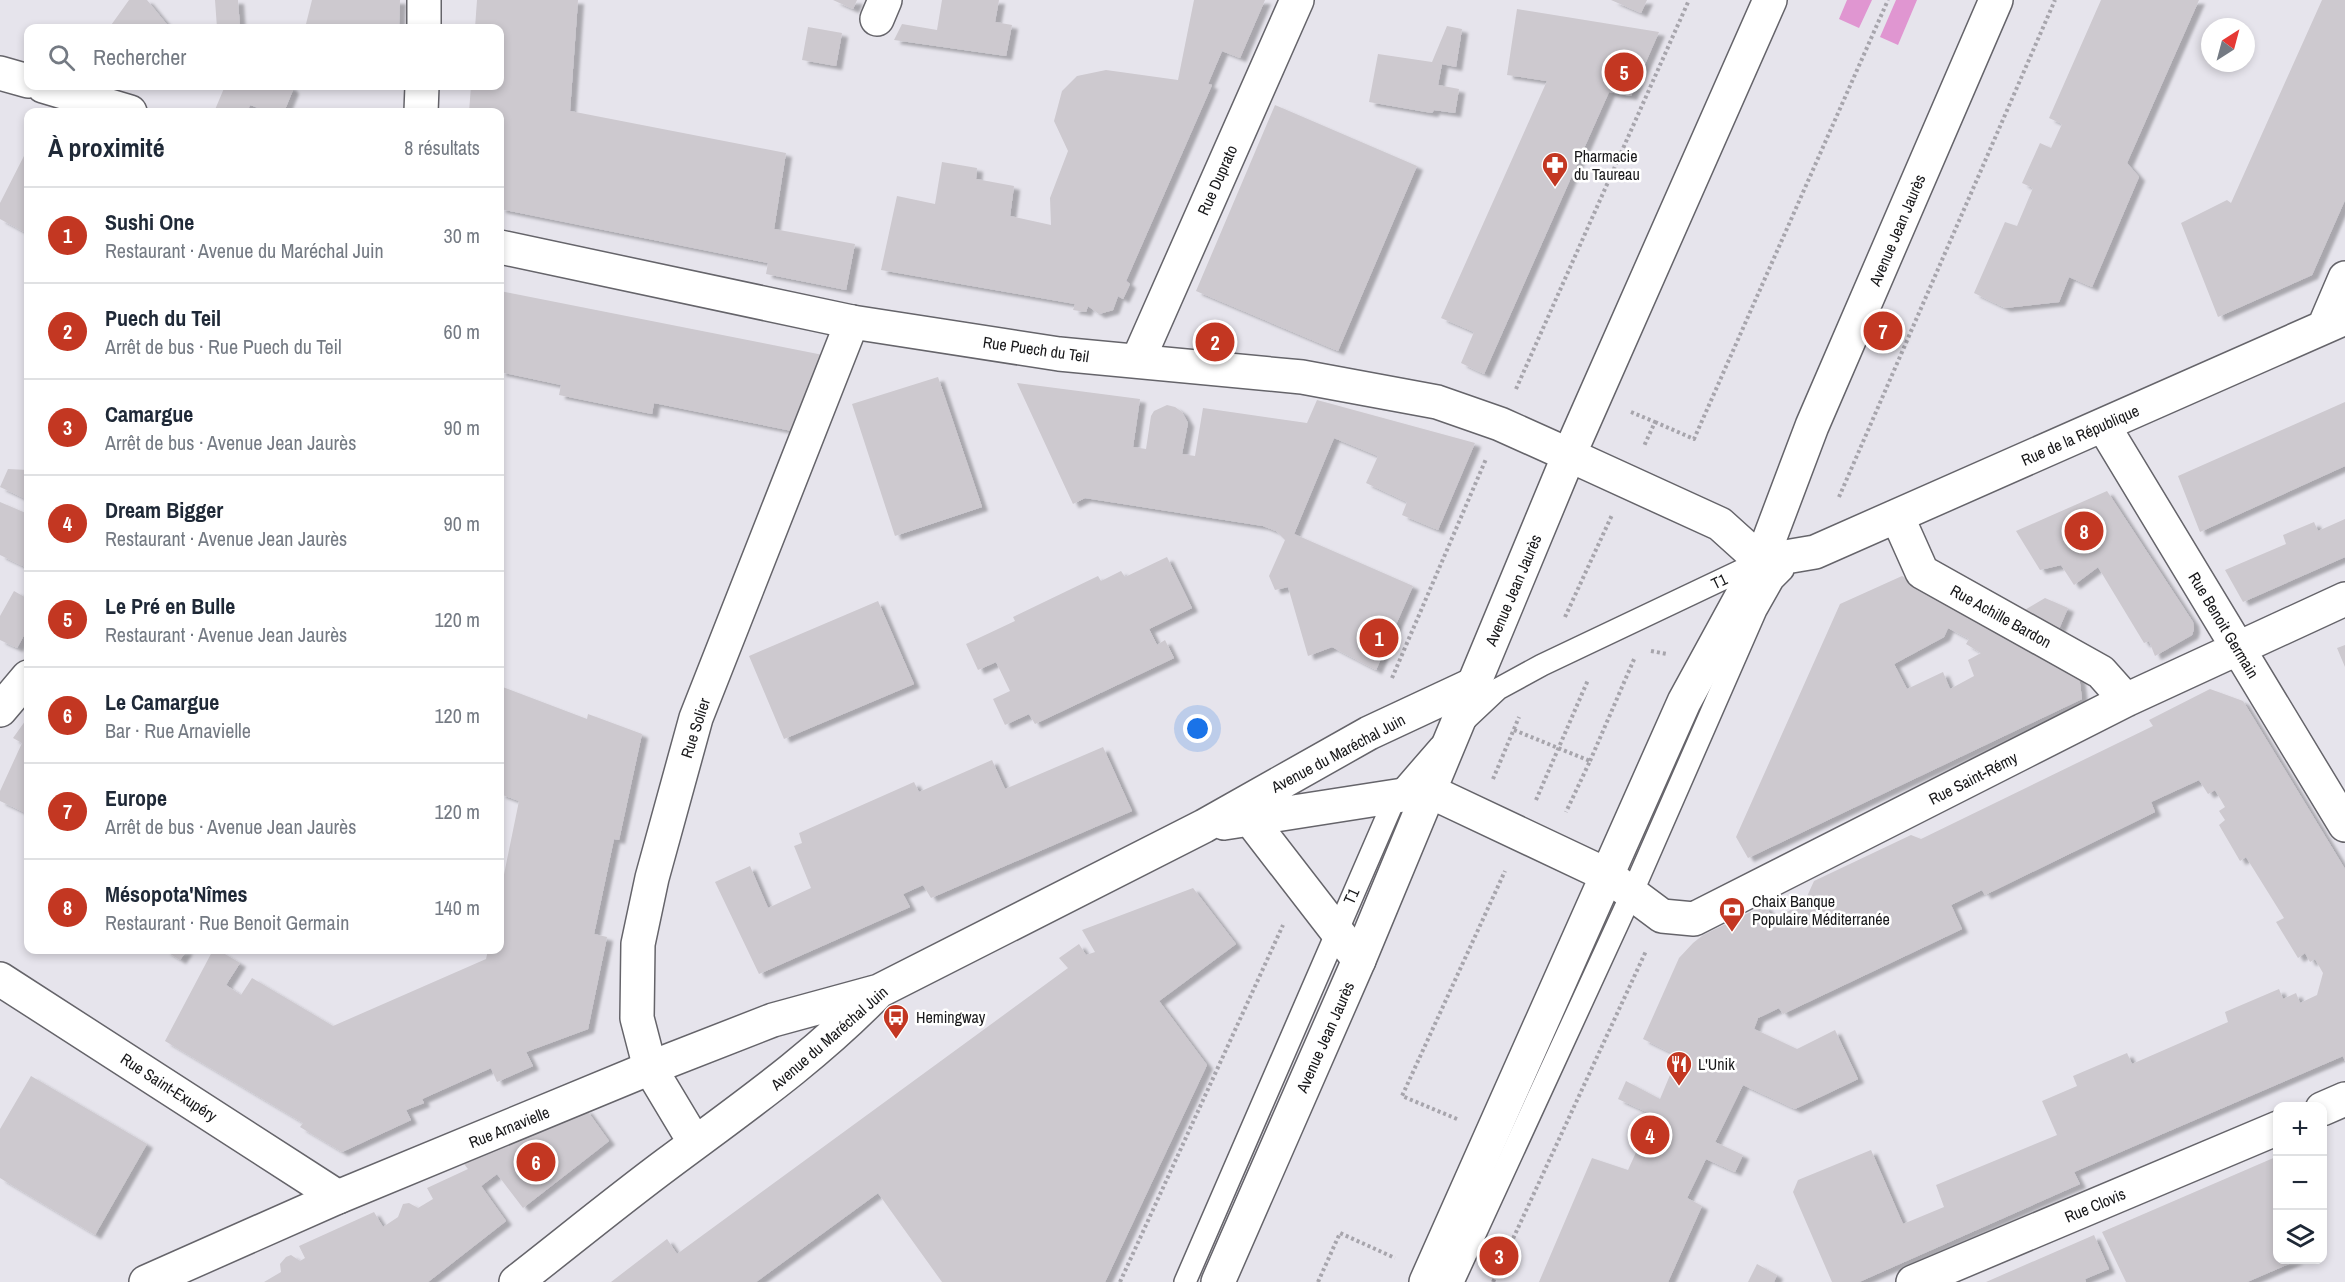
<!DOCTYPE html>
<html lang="fr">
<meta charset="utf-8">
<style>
body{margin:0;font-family:"Archivo Narrow",sans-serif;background:#f2f2f3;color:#1f2937}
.controls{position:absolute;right:18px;bottom:18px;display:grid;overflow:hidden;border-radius:12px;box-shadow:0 3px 9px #0003}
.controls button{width:54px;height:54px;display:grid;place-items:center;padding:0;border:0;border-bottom:2px solid #e0e1e3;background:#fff;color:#1f2937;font:30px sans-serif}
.compass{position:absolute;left:2201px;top:18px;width:54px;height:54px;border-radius:50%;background:#fff;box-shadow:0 3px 9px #0003;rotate:36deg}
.you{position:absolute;left:1198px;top:729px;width:21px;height:21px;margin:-15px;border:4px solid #fff;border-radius:50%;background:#1a73e8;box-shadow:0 0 0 9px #1a73e833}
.badge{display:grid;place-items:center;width:39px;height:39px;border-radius:50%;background:#c33722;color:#fff;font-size:20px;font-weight:700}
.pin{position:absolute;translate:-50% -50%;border:3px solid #fff;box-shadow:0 2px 6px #0006}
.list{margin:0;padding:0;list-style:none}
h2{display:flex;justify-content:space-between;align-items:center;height:78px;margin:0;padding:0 24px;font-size:26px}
h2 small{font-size:20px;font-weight:400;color:#747a83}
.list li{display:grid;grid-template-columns:39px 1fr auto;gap:18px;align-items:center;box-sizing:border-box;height:96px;padding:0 24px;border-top:2px solid #e0e1e3}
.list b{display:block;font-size:22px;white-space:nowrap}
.list p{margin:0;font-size:20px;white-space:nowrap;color:#747a83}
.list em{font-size:20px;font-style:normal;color:#747a83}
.icon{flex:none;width:33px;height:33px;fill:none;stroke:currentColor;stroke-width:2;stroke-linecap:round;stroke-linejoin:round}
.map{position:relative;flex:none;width:2345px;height:1282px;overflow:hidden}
.search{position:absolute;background:#fff;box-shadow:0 3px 9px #0003;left:24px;top:24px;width:480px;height:66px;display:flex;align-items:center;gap:15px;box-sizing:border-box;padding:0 21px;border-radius:12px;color:#747a83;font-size:22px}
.panel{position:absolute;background:#fff;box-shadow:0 3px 9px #0003;left:24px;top:108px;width:480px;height:846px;border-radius:12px}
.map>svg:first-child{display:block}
</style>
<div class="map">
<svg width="2345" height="1282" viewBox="0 0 2345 1282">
<defs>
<filter id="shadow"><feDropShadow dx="6" dy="4" stdDeviation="1.5" flood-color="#0004"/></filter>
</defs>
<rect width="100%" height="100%" fill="#e6e4ec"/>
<path fill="#e096d1" d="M1847 0H1872L1859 28 1839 19Z
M1896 0H1917L1898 45 1880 37Z"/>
<path fill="#cdc9cf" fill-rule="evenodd" filter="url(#shadow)" d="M129 0H147L169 27 109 28Z
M215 0H238L240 28H217Z
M312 0H400L399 28H305Z
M477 0H578L570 111 786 153 774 229 855 244 846 290 766 274 768 263 500 209V112H469L471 86H500V28H475Z
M833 0H857L853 9Z
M942 0H999L995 22 1012 25 1006 56 894 40 902 24 937 30Z
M1194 0H1265L1240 58 1222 51 1208 84 1212 85 1126 281 1130 284 1123 299 1118 296 1113 310 1099 314 1088 306 1086 312 1073 310 1075 304 881 270 897 196 935 204 942 162 977 168 976 179 1014 186 1010 216 1051 225 1050 198 1068 151 1054 121 1062 91 1077 76 1106 70 1178 80Z
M1611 0H1647L1641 13Z
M2101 0H2199L2127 163 2139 177 2092 287 2069 277 2059 302 2005 308 1974 293 2005 222 2017 226 2033 188 2022 183 2040 143 2051 148 2062 124 2049 118Z
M2322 0H2345V200L2312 275 2218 317 2181 223 2227 200 2231 203Z
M1517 9 1659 32 1631 96 1609 92 1484 374 1461 363 1474 332 1441 318 1547 81 1507 75Z
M1447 26 1462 29 1456 67 1442 64 1438 85 1459 89 1455 113 1434 110 1432 113 1369 102 1378 54 1432 62Z
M808 27 842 33 836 66 802 60Z
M225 86H290L293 90 284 112H270L250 105 247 112H214Z
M1275 105 1417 166 1338 351 1196 291Z
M27 150 28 151V234L0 219V203Z
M500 291 823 355 792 431 654 403 652 414 559 395 561 385 500 372Z
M938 377 982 507 895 536 852 404Z
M1017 383 1140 399 1133 447 1146 449 1151 416 1154 411 1167 405 1175 407 1182 412 1188 423 1182 454 1195 456 1203 408 1307 423 1317 400 1475 443 1438 530 1402 515 1407 502 1366 483 1378 456 1334 438 1294 534 1413 586 1376 670 1332 647 1308 656 1288 587 1275 590 1269 576 1285 540 1276 531 1263 526 1085 498 1073 504Z
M2345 402V466L2200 532 2178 476Z
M8 469 28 470V500L0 487Z
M2107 491 2193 622 2194 629 2192 635 2155 656 2149 641 2144 643 2098 567 2074 585 2061 565 2040 570 2016 531Z
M0 502 28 514 27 568 0 555Z
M2345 519V557L2243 602 2225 570 2286 544 2283 535 2314 522 2318 531Z
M1167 557 1192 608 1149 629 1157 645 1165 640 1174 658 1035 724 1029 714 1005 725 993 699 1010 691 996 662 978 670 966 644 1015 621 1013 617 1098 576 1101 581 1121 571 1125 577Z
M1902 576 2078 668 2082 699 1748 858 1736 837 1840 604ZM1948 628 1969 639 1966 644 1981 653 1968 660 1974 676 1950 689 1943 672 1907 689 1894 664 1944 637Z
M14 591 28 599V628L17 648 0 640V616Z
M2045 598 2068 608 2059 629 2023 611Z
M878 601 914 684 784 739 749 656Z
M2345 645V667L2337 648Z
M500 686 587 719 588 714 642 734 619 840 614 839 594 934 607 937 588 1029 526 1052 533 1066 497 1082 491 1068 422 1099 424 1103 406 1110 411 1120 342 1152 300 1127 303 1123 165 1041 213 950H218L240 963 226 985 241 995 252 978 333 1026 486 959 488 950H500V894L519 801 500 794Z
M2210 689 2243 701 2345 869V1061L2343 1056 2074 1172 2080 1184 1859 1282H1832L1793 1192 1798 1180 1871 1150 1903 1224 1944 1207 1936 1185 2057 1135 2042 1101 2077 1086 2073 1076 2127 1053 2132 1064 2228 1022 2225 1012 2279 989 2283 999 2296 993 2300 1003 2317 995 2323 973 2315 959 2310 962 2305 953 2298 958 2276 922 2284 918 2246 857 2240 861 2219 825 2225 820 2219 811 2225 807 2215 790 2208 794 2199 780 2151 802 2155 812 1985 895 1982 890 1951 905 1962 929 1783 1014 1779 1008 1758 1018 1754 1029 1797 1049 1835 1030 1858 1079 1795 1109 1743 1085 1715 1142 1743 1155 1735 1172 1706 1159 1687 1198 1702 1206 1668 1282H1539L1592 1158 1628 1170 1653 1115 1618 1099 1626 1081 1660 1099 1678 1056 1643 1039 1679 958 1693 943 1703 935 1765 905 1773 919 1804 903 1814 881 1911 835 1921 839 2153 726 2149 720Z
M28 717V814L0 801V791L22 743 13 738Z
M1103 747 1132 811 931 898 923 885 903 894 910 907 759 974 715 882 750 866 768 908 811 888 794 846 802 843 799 833 914 782 919 792 992 760 1005 789Z
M1193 888 1236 944 1159 1001 1207 1065 1105 1282H942L878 1193 756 1282H611L667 1239 677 1254 1068 968 1059 958 1079 944 1086 955 1095 952 1082 930Z
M164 950H187L180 960Z
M31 1076 147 1144 95 1235 0 1178V1129Z
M586 1109 609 1141 523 1208 497 1174 481 1186 506 1221 428 1282H264L281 1272 280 1264 286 1257 291 1255 300 1261 305 1258 299 1246 374 1212 383 1227 398 1217 403 1204 409 1203 418 1208 433 1199 427 1188 468 1169 464 1164Z
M2278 1156V1260H2298L2247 1282H2126L2102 1232Z
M2094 1235 2109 1269 2085 1279 2086 1282H1986Z
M1757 1264 1777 1275 1774 1282H1748Z"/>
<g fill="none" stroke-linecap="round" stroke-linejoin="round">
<g stroke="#65646a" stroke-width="24">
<path id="service" d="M1464 721 1498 689 1542 665 1761 561 1773 580
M1185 1282 1395 798 1440 746
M1453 1282 1632 893 1756 610 1773 580 1783 570"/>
</g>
<g stroke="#65646a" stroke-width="36">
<path id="minor" d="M877 19 885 0
M424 28V0
M421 112 422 86
M2324 327 2345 278
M1138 360 1297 0
M2103 425 2345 825
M1897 516 1922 572 2101 672 2126 700
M1761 561 1815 552 2345 318
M0 710 28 677
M1607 875 1662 916 1694 919 2126 700 2345 599
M0 979 338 1197
M650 1068 637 1018 638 944 652 878 696 718 852 322
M2322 1109 2345 1099
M1913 1282 2278 1128"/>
</g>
<g stroke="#65646a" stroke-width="36">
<path id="tertiary" d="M0 73 28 81
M43 86 130 112
M500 247 852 322 1059 354 1302 377 1437 402 1500 424 1569 455
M1250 819 1359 960
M1224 823 1429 791
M650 1068 695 1143
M146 1282 338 1197 650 1068 773 1020 879 991
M516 1282C566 1243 616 1202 667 1164 742 1108 813 1059 879 991L1204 826 1369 733 1474 684"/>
</g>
<g stroke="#65646a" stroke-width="36">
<path id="secondary" d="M1569 455 1720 524 1761 561
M1429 791 1607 875
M1218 1282 1359 960 1569 455 1770 0
M1426 1282 1684 702 1761 561 1812 426 1996 0"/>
</g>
<path stroke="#a7a5ac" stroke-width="4" stroke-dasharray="3 3" stroke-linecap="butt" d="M1516 389 1689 0
M1631 412 1655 422 1644 446
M1655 422 1694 439 1888 0
M1839 497 2055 0
M1565 617 1612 515
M1651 651 1667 654
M1392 678 1486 459
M1514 730 1590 761 1566 812
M1590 761 1635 657
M1493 779 1519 717
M1536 800 1588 680
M1457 1119 1402 1096 1505 871
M1120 1282 1283 925
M1318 1282 1340 1233 1395 1258
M1493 1282 1646 951"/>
<use href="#service" stroke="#fff" stroke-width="21"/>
<use href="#minor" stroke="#fff" stroke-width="33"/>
<use href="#tertiary" stroke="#fff" stroke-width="33"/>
<use href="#secondary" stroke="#fff" stroke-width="33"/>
</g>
<defs>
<g id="pharmacy-pin" transform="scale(1.35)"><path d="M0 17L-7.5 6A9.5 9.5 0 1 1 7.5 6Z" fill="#c33722" stroke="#fff"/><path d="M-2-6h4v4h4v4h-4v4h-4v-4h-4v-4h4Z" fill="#fff"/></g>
<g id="bank-pin" transform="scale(1.35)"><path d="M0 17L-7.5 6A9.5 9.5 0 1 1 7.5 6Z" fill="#c33722" stroke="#fff"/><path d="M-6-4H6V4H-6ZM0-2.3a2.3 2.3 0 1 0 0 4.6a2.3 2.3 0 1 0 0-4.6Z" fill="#fff"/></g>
<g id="bus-pin" transform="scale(1.35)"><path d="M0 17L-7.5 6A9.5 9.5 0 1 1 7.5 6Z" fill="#c33722" stroke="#fff"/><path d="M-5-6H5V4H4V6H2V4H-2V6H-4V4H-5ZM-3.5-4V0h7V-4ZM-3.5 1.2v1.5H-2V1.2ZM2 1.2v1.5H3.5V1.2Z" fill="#fff"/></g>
<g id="restaurant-pin" transform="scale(1.35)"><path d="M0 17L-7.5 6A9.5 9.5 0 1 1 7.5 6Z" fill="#c33722" stroke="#fff"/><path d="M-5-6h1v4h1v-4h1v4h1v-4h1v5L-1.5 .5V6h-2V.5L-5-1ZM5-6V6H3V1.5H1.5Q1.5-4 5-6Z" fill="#fff"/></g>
</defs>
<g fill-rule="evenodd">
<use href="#pharmacy-pin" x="1555" y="165"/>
<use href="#bank-pin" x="1732" y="910"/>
<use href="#bus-pin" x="896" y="1017"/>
<use href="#restaurant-pin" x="1679" y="1064"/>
</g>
<g text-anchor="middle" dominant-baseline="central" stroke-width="5" stroke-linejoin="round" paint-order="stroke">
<g font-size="16" fill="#18181a" stroke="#fff" text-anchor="start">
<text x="1574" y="156">Pharmacie<tspan x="1574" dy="18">du Taureau</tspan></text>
<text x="1752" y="901">Chaix Banque<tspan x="1752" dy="18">Populaire Méditerranée</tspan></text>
<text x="916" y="1017">Hemingway</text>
<text x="1698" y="1064">L'Unik</text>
</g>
<g font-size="16" fill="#18181a" stroke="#fff">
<text transform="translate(1217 180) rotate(-66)">Rue Duprato</text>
<text transform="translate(1897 230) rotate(-67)">Avenue Jean Jaurès</text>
<text transform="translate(1036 349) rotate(8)">Rue Puech du Teil</text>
<text transform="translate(2080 435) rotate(-24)">Rue de la République</text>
<text transform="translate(1719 581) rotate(-26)">T1</text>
<text transform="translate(1513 590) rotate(-67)">Avenue Jean Jaurès</text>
<text transform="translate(2001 616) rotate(29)">Rue Achille Bardon</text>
<text transform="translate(2224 625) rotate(59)">Rue Benoit Germain</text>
<text transform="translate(695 728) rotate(-72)">Rue Solier</text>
<text transform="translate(1338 753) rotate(-28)">Avenue du Maréchal Juin</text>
<text transform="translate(1973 778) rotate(-27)">Rue Saint-Rémy</text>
<text transform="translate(1351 896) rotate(-66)">T1</text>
<text transform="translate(1325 1037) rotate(-66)">Avenue Jean Jaurès</text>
<text transform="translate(829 1038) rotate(-41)">Avenue du Maréchal Juin</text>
<text transform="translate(169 1087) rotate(33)">Rue Saint-Exupéry</text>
<text transform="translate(509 1127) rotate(-22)">Rue Arnavielle</text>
<text transform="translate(2095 1205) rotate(-23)">Rue Clovis</text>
</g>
</g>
</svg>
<div class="controls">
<button>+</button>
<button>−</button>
<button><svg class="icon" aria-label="layers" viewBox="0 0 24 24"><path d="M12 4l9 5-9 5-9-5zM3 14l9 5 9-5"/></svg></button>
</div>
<svg class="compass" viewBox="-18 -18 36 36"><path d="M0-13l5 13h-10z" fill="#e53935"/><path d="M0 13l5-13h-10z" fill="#747a83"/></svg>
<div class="you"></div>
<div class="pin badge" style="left:1379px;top:638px">1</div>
<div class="pin badge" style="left:1215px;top:342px">2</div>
<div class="pin badge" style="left:1499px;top:1256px">3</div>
<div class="pin badge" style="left:1650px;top:1135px">4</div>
<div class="pin badge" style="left:1624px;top:72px">5</div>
<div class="pin badge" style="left:536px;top:1162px">6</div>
<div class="pin badge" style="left:1883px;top:331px">7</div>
<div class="pin badge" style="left:2084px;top:531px">8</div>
<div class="search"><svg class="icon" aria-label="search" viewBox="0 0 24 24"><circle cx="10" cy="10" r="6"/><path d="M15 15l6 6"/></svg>Rechercher</div>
<section class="panel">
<h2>À proximité<small>8 résultats</small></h2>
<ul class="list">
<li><span class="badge">1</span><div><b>Sushi One</b><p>Restaurant · Avenue du Maréchal Juin</p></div><em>30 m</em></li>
<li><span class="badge">2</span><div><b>Puech du Teil</b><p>Arrêt de bus · Rue Puech du Teil</p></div><em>60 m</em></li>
<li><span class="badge">3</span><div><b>Camargue</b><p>Arrêt de bus · Avenue Jean Jaurès</p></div><em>90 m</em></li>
<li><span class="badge">4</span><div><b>Dream Bigger</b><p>Restaurant · Avenue Jean Jaurès</p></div><em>90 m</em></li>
<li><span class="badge">5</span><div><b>Le Pré en Bulle</b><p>Restaurant · Avenue Jean Jaurès</p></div><em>120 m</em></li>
<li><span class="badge">6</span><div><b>Le Camargue</b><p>Bar · Rue Arnavielle</p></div><em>120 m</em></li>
<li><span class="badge">7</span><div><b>Europe</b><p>Arrêt de bus · Avenue Jean Jaurès</p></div><em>120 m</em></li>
<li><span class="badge">8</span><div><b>Mésopota'Nîmes</b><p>Restaurant · Rue Benoit Germain</p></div><em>140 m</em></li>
</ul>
</section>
</div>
